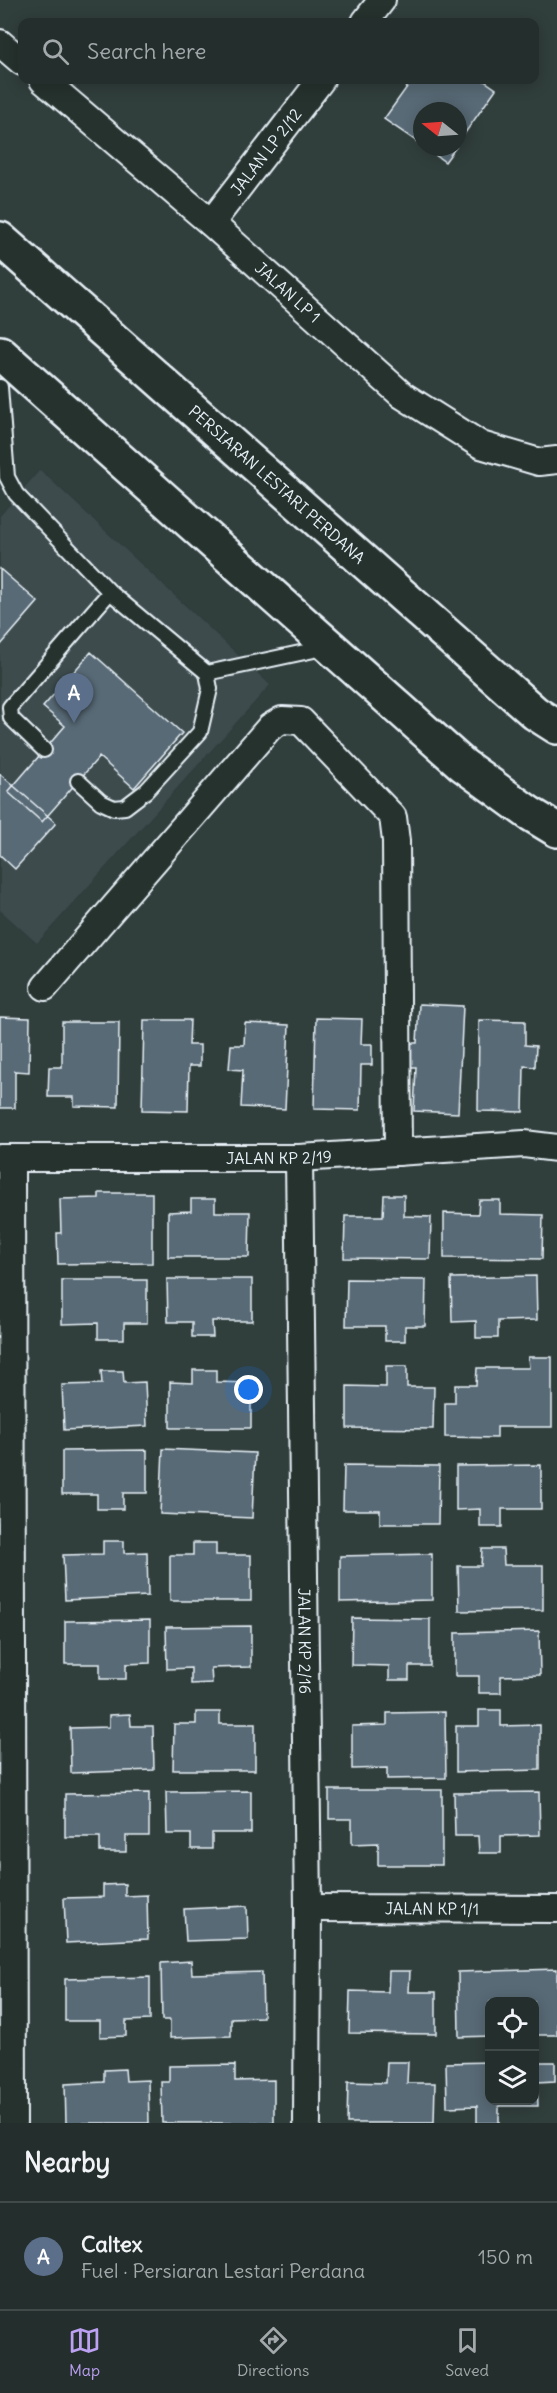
<!DOCTYPE html>
<meta charset="utf-8">
<style>
body{margin:0;font-family:Delius,sans-serif;background:#303a39;color:#f1f3f6}
.controls{position:absolute;right:18px;bottom:18px;display:grid;overflow:hidden;border-radius:12px;box-shadow:0 3px 15px #0003}
.controls button{width:54px;height:54px;display:grid;place-items:center;padding:0;border:0;border-bottom:2px solid #414a49;background:#242e2d;color:#f1f3f6;font:30px sans-serif}
.compass{position:absolute;left:413px;top:102px;width:54px;height:54px;border-radius:50%;background:#242e2d;box-shadow:0 3px 15px #0003;rotate:287deg}
.you{position:absolute;left:249px;top:1390px;width:21px;height:21px;margin:-15px;border:4px solid #fff;border-radius:50%;background:#1a73e8;box-shadow:0 0 0 9px #1a73e833}
.badge{display:grid;place-items:center;width:39px;height:39px;border-radius:50%;background:#bca0f2;color:#fff;font-size:20px;font-weight:700}
.pin{position:absolute;translate:-50% -50px;filter:drop-shadow(0 2px 3px #0008)}
.pin::after{content:'';position:absolute;top:32px;width:21px;height:18px;background:inherit;clip-path:polygon(0 0,100% 0,50% 100%)}
.list{margin:0;padding:0;list-style:none}
h2{display:flex;justify-content:space-between;align-items:center;height:78px;margin:0;padding:0 24px;font-size:26px}
h2 small{font-size:20px;font-weight:400;color:#a3a8aa}
.list li{display:grid;grid-template-columns:39px 1fr auto;gap:18px;align-items:center;box-sizing:border-box;height:108px;padding:0 24px;border-top:2px solid #414a49}
.list b{display:block;font-size:22px;white-space:nowrap}
.list p{margin:0;font-size:20px;white-space:nowrap;color:#a3a8aa}
.list em{font-size:20px;font-style:normal;color:#a3a8aa}
.icon{flex:none;width:33px;height:33px;fill:none;stroke:currentColor;stroke-width:2;stroke-linecap:round;stroke-linejoin:round}
.map{position:relative;flex:none;width:557px;height:2123px;overflow:hidden}
.search{position:absolute;background:#242e2d;box-shadow:0 3px 15px #0003;left:18px;right:18px;top:18px;height:66px;display:flex;align-items:center;gap:15px;box-sizing:border-box;padding:0 21px;border-radius:12px;color:#a3a8aa;font-size:22px}
.sheet{height:186px;background:#242e2d}
nav{display:flex;justify-content:space-around;align-items:center;box-sizing:border-box;height:84px;border-top:2px solid #414a49;background:#242e2d;font-size:16px;color:#a3a8aa}
nav a{display:grid;justify-items:center;gap:3px}
nav .on{color:#bca0f2}
.map>svg:first-child{display:block}
</style>
<div class="map">
<svg width="557" height="2123" viewBox="0 0 557 2123">
<rect width="100%" height="100%" fill="#303e3c"/>
<filter id="ink" filterUnits="userSpaceOnUse"><feTurbulence type="fractalNoise" baseFrequency=".0167" numOctaves="2"/><feDisplacementMap in="SourceGraphic" scale="12" xChannelSelector="R" yChannelSelector="G"/><feConvolveMatrix kernelMatrix="1 2 1 2 8 2 1 2 1" color-interpolation-filters="sRGB"/></filter>
<g filter="url(#ink)">
<path fill="#3c4b4d" d="M40 470 270 685 37 943 0 910V516Z"/>
<path fill="#596a76" stroke="#e8f1f8" stroke-width="1.5" d="M412 80H483L496 89 458 143V111H422V145L384 119Z
M424 147H456L445 162Z
M0 569 38 602 0 646Z
M91 652 182 733 134 788 99 757 42 822 8 792 65 726 43 707Z
M0 774 56 823 15 869 0 855Z
M419 1004 463 1006 458 1113 414 1111 416 1067H402L404 1043H417Z
M0 1017 30 1018 29 1072 15 1071V1108H0Z
M316 1018 362 1019 361 1044H372V1065H361L360 1110 314 1109Z
M144 1020H190L189 1045H200V1066H189L188 1111 142 1110Z
M479 1020 525 1021V1045L536 1046 535 1067 524 1066 523 1112 478 1111Z
M62 1022H119L118 1107 74 1106V1097H48L49 1067H62Z
M245 1023 289 1025 285 1109 241 1107 243 1070 229 1069 231 1045H244Z
M99 1193H152V1263L58 1264 57 1233H61L60 1199 99 1198Z
M384 1195H404V1216L431 1217 430 1259 344 1258 345 1216H383Z
M191 1199H215V1212H250L249 1257H168V1212L191 1211Z
M479 1200H500V1214L543 1215 542 1259 444 1258V1213L478 1214Z
M536 1276 537 1320 498 1321V1338H476V1321L452 1322 451 1278Z
M167 1279H252V1321H212L213 1337H192V1322H168Z
M347 1279 426 1280 425 1326H405V1341H385V1326H346Z
M62 1280H147V1323H124V1339H98V1323L62 1324Z
M528 1357H552V1427H497V1438L445 1437V1403H455V1385H476L477 1368H529Z
M386 1366H407V1387H434L433 1429 347 1428V1386L386 1387Z
M193 1370H216V1382L251 1383V1428H170V1382L193 1383Z
M101 1371H123L124 1383 145 1382 147 1426 64 1430 62 1385 102 1384Z
M163 1449 255 1453 252 1518 160 1514Z
M147 1450V1493H123V1509H97V1494H62V1451Z
M344 1465 439 1466 438 1524H380V1510H343Z
M541 1465V1509H502V1527H480V1509L456 1510V1466Z
M103 1541H124V1553L147 1552 148 1596 65 1600 63 1555 103 1554Z
M193 1543H216V1555H251V1601H170V1555H193Z
M482 1549H503L504 1565H543V1610L459 1611 458 1566H481Z
M432 1554V1600L340 1602V1556Z
M352 1618 430 1619V1666H409V1680H389V1666L351 1665Z
M150 1620V1663L126 1664V1679H100V1664H65V1621Z
M251 1626V1667L211 1668 212 1683 191 1684V1668L167 1669 166 1627Z
M539 1631 540 1675 501 1676V1693H479V1676H455V1633Z
M479 1710H501V1726L540 1725V1770L456 1772V1726H479Z
M196 1712H220V1724H255V1770H173L174 1724H196Z
M445 1712 446 1778 387 1779V1768L352 1769V1726L387 1725V1713Z
M130 1714 131 1726H153L154 1770 71 1773 70 1728 109 1727V1715Z
M329 1790H442V1865H378V1843L352 1844V1819H329Z
M251 1791V1833H212V1849H191V1834H167L166 1792Z
M539 1792 540 1835 501 1836V1853H479L478 1836H455L454 1793Z
M149 1793V1836H126V1852H100V1837H65V1794Z
M125 1884V1896L147 1895 148 1939 66 1943 64 1898 103 1897V1885Z
M247 1906 248 1939 186 1941 184 1909Z
M191 1961 192 1974 262 1972 263 2017 231 2018V2036L170 2038V2020H162L161 1963Z
M557 1969V2035H534V2002H490V2036L459 2037 458 1972Z
M389 1971H410L409 1992H436V2034L349 2033 350 1991 388 1992Z
M150 1977V2020L126 2021V2036L100 2037V2021H65V1979Z
M387 2062H408L407 2083H435L434 2123H347L348 2082 386 2083Z
M490 2062V2100H534V2062H555V2081L537 2082 538 2106H499V2123H477V2106L447 2107 446 2063Z
M235 2065V2081L274 2080V2123H162L161 2082H169V2066Z
M125 2069 126 2081 148 2080 149 2123H66L65 2084 104 2082V2070Z"/>
<g fill="none" stroke-linecap="round" stroke-linejoin="round">
<g stroke="#e8f1f8" stroke-width="18">
<path id="service" d="M0 387 7 477 16 494 110 592 207 673 328 647
M44 750 11 718 10 707 110 592
M78 781 101 802 114 808 125 807 146 791 200 732 210 689 207 673"/>
</g>
<g stroke="#e8f1f8" stroke-width="30">
<g id="minor">
<path d="M365 22 382 0"/>
<path d="M0 43 22 62"/>
<path id="s1" d="M43 80 211 223 402 395 481 445 539 462 557 460"/>
<path id="s2" d="M211 223 321 80"/>
<path d="M45 987 270 727 282 720 301 721 393 817 396 841 398 1152"/>
<path id="s3" d="M0 1158H299L524 1144 557 1148"/>
<path d="M11 1158 13 2123"/>
<path id="s4" d="M299 1158 308 1908 307 2123"/>
<path id="s5" d="M308 1908 557 1909"/>
</g>
</g>
<g stroke="#e8f1f8" stroke-width="38">
<g id="secondary">
<path id="s6" d="M0 239 535 713 557 727"/>
<path d="M0 353 463 765 529 813 557 830"/>
</g>
</g>
<use href="#service" stroke="#26332d" stroke-width="14"/>
<use href="#minor" stroke="#26332d" stroke-width="26"/>
<use href="#secondary" stroke="#26332d" stroke-width="33"/>
</g>
</g>
<g text-anchor="middle" dominant-baseline="central" stroke-width="4.5" stroke-linejoin="round" paint-order="stroke">
<g font-size="16" fill="#e8f1f8" stroke="#26332d">
<text stroke="none"><textPath href="#s2" startOffset="90">JALAN LP 2/12</textPath></text>
<text stroke="none"><textPath href="#s1" startOffset="324">JALAN LP 1</textPath></text>
<text stroke="none"><textPath href="#s6" startOffset="370">PERSIARAN LESTARI PERDANA</textPath></text>
<text stroke="none"><textPath href="#s3" startOffset="279">JALAN KP 2/19</textPath></text>
<text stroke="none"><textPath href="#s4" startOffset="483">JALAN KP 2/16</textPath></text>
<text stroke="none"><textPath href="#s5" startOffset="124">JALAN KP 1/1</textPath></text>
</g>
</g>
</svg>
<div class="controls">
<button><svg class="icon" aria-label="locate" viewBox="0 0 24 24"><circle cx="12" cy="12" r="6"/><path d="M12 2v4M12 18v4M2 12h4M18 12h4"/></svg></button>
<button><svg class="icon" aria-label="layers" viewBox="0 0 24 24"><path d="M12 4l9 5-9 5-9-5zM3 14l9 5 9-5"/></svg></button>
</div>
<svg class="compass" viewBox="-18 -18 36 36"><path d="M0-13l5 13h-10z" fill="#e53935"/><path d="M0 13l5-13h-10z" fill="#a3a8aa"/></svg>
<div class="you"></div>
<div class="pin badge" style="left:74px;top:723px;background:#5c6f8a">A</div>
<div class="search"><svg class="icon" aria-label="search" viewBox="0 0 24 24"><circle cx="10" cy="10" r="6"/><path d="M15 15l6 6"/></svg>Search here</div>
</div>
<section class="sheet">
<h2>Nearby<small></small></h2>
<ul class="list">
<li><span class="badge" style="background:#5c6f8a">A</span><div><b>Caltex</b><p>Fuel · Persiaran Lestari Perdana</p></div><em>150 m</em></li>
</ul>
</section>
<nav>
<a class="on"><svg class="icon" aria-label="map" viewBox="0 0 24 24"><path d="M3 6l6-2 6 2 6-2v14l-6 2-6-2-6 2zM9 4v14M15 6v14"/></svg>Map</a>
<a><svg class="icon" aria-label="directions" viewBox="0 0 24 24"><path d="M12 3l9 9-9 9-9-9zM9 14v-3h6M13 9l2 2-2 2"/></svg>Directions</a>
<a><svg class="icon" aria-label="saved" viewBox="0 0 24 24"><path d="M7 4h10v16l-5-4-5 4z"/></svg>Saved</a>
</nav>
